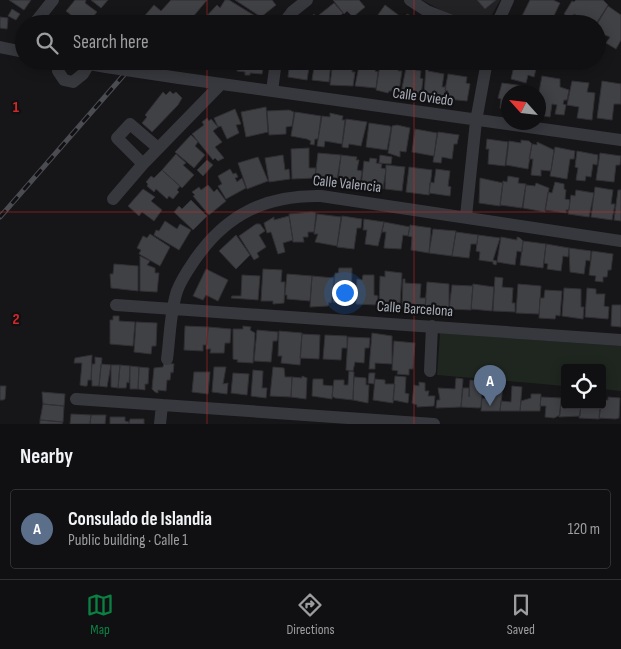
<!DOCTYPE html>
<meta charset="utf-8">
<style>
body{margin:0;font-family:"Sofia Sans Condensed",sans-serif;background:#1e1e20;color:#f1f3f6}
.controls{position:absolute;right:15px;bottom:15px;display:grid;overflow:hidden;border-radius:5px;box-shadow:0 2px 12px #0003}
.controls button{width:45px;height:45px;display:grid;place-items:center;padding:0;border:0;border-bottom:1px solid #303032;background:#101012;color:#f1f3f6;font:25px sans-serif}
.compass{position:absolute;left:501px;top:85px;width:45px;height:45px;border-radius:50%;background:#101012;box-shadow:0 2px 12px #0003;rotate:297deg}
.you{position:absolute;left:344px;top:292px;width:18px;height:18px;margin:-12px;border:4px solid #fff;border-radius:50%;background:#1a73e8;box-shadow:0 0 0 8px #1a73e833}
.badge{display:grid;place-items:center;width:32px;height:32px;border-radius:50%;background:#0b8043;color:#fff;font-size:16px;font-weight:700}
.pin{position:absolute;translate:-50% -41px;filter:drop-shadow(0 1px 2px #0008)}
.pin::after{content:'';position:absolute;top:26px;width:18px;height:15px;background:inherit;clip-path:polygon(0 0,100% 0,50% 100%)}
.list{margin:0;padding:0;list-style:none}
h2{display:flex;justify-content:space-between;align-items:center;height:65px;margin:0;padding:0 20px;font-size:21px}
h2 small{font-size:16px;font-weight:400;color:#9c9d9f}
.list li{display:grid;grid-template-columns:32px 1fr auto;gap:15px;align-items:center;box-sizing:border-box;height:80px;margin:0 10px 10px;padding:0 10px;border:1px solid #303032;border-radius:5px}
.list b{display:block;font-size:19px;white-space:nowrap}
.list p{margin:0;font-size:16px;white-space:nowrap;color:#9c9d9f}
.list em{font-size:16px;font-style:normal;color:#9c9d9f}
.icon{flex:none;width:28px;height:28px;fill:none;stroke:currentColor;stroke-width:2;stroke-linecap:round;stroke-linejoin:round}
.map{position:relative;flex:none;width:621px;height:424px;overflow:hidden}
.search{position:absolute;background:#101012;box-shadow:0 2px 12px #0003;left:15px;right:15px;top:15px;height:55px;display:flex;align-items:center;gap:12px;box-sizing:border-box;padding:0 18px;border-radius:28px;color:#9c9d9f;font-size:19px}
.sheet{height:155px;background:#101012}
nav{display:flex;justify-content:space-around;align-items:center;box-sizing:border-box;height:70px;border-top:1px solid #303032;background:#101012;font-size:14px;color:#9c9d9f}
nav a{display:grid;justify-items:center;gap:2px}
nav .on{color:#0b8043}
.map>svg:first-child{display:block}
</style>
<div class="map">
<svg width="621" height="424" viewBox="0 0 621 424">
<rect width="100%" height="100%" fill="#161618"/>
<path fill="#222225" d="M422 0H500L487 24H477L450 15Z"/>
<path fill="#1e261f" d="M440 333 621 346V391L602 389V368H565V386L437 375Z"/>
<path fill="#404145" stroke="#303034" d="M9 0H31L24 10Z
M75 0H86L85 3 97 12 87 24H82L66 11Z
M91 0H108L101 8Z
M171 0H207L187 24H128L136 15 141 20 154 5 161 11Z
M225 0H229L260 19 258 24H199L217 5 220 8Z
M235 0H272L276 5 261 17Z
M333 0H359L365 7 353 17 347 11 344 14Z
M477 0H496L485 9Z
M530 0H553L560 3 550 24H544L534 19 532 21 522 16Z
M576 0H603L608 5 596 24 592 21 590 24H582L580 23 582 19 574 14 571 19 564 14 572 1 574 2Z
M334 3 343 13 341 15 348 24H324L326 22 319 15Z
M385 5 401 17 397 24H375L377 20 375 19Z
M608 6 621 15V40L616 49 606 43 610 37 600 33 597 38V24Z
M12 9 20 14 16 20 8 16Z
M314 14 322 24H301L304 23Z
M407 14 419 20V24H402Z
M518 16 530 21 534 24H515Z
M0 17 8 18 7 29 0 28Z
M184 61H215L214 66H205V68L184 64Z
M215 61H238L237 69 215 66Z
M239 61H259L264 64 262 74 250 73V75H245V72L237 71Z
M290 61H310L307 80 288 77Z
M315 61H331L329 82 312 80Z
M333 61H353L352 72H355L353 86 330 85Z
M360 61 376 64 375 71 378 72 376 88 355 86Z
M383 61 399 62 398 71H402L399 91H389L388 93 376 90 380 64H383Z
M454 61H471L467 68 455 65 456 62Z
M503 61H538L534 77 528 75 526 83 511 79 514 66 502 63Z
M426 65H429L428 71 444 74 442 87H446L444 99 437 100 424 97Z
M406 68 421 71 420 78 423 79 421 95 401 93Z
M448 74 467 77 466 83 470 84 467 101 447 99 448 91 445 90Z
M542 76 560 79V87L569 90 567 100H564L563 104 566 105 564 115 555 114 557 105 552 104 550 117 538 115V97Z
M572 81 589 83 587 92 595 93 592 120 577 118 579 107 567 105Z
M602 81 621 84V104H614L612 120 597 118Z
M502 83 524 86 522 92H508V109L500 108 501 99 498 98Z
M170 91 173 94 176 92 182 98 178 105 152 132 142 123 147 117 145 115 163 92 166 95Z
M266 107 268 132 246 137 241 112Z
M235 109 241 124 236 125 239 133 227 139 221 126 218 127 214 118Z
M289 110 294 112 292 126 286 127V134L269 135 267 111Z
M295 112 321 116 318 139H315L314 145 310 144 311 141 307 139 291 136Z
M330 113 343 116 342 120H345L342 144 325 141 324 147 317 146 322 116 330 117Z
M207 118 209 121 211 119 218 127 213 131 222 142 215 147 224 158 218 161 215 158 213 160 192 134 204 125 202 122Z
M346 119 367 122 361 146 349 144 348 148 342 147Z
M369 123 390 126 391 128 387 150 366 147Z
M397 125 410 128 406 152 400 151V157L388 153 392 126Z
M415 129 437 133 434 156 412 152Z
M438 132 459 135 457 144H454L452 159 442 157 441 163 433 162Z
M191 135 198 142 195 146 205 155 194 168 175 152Z
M487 139 508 142 505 166 488 164 489 149H486Z
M521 140 529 141 532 144 528 169 506 165 509 141 521 143Z
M537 142 554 150 551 171 541 170V176L531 175 533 159H529L532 144 537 145Z
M555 147 575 151 574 159H570L567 179 550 176Z
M309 148V168H316L315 178 292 179 291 149Z
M577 151 598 155 597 165 593 164 591 177 586 176 585 181 576 180 578 168 575 167Z
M318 153 341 155 337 180 333 179 332 185 319 182V179L315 178Z
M600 153 621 156 620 165H616L614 182 596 180Z
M176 154 186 163 183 165 194 175 182 188 162 170Z
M283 155 285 170 289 169 290 179 269 182 265 158Z
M341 155 357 157 356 160H359L357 170 362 171 360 185 338 182Z
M380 155 392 157 391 164 379 163Z
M258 157 268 181 247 189 238 163Z
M370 158 377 159 376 163 382 164 381 168 386 169 383 189 361 187 364 161 369 162Z
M207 160 213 165 203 176 197 170Z
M386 165 405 167 402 191 385 189Z
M409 167 432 170 429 195 406 192Z
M230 169 233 174 236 173 238 177 235 178 237 182 242 178 246 188 226 199 218 186 222 184 218 176Z
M436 169 450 171 448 186 451 187 450 196 429 193 430 182 434 183Z
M162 170 180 186 177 190 179 192 173 199 169 196 167 199 156 189 154 192 147 186 148 184 146 182 151 176 154 178Z
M508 176 519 178 518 183 526 184 522 208 500 205 503 181 507 182Z
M480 178 503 183 500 206 479 203Z
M555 182 564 184V189L566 190 565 199 570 200 569 210H566V213L545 210 548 192 552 193Z
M536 183 549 188 545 212 523 208 526 185 535 186Z
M208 185 214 192 217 189 226 201 209 215 193 196 195 195 192 192 199 187 201 190Z
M595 187 613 190 611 204H615L612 220 591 217Z
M143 189 155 197 151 201 162 210 154 221 142 212 139 216 128 206Z
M576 190 594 193 589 217 568 214 571 195 575 196Z
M618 190H621V221L614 220Z
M191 200 207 216 193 230 174 212 179 206 182 209Z
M312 212 316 213 314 232H308V237H303L304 242H293L289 214Z
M317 214 341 217 337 246 315 242 318 234H314Z
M289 216 293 240 283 243 285 252 278 254 271 232 267 233 264 223 274 217V220Z
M342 216 362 219 361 228H357L354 249 337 247Z
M364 219 384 222 378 246 365 244 367 230H363Z
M165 221 177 229 180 224 191 230 179 250 154 235 156 230 159 231Z
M384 222 410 227 408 236 403 235 401 249 384 248 386 232H382Z
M256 224H260L265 231 259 235 266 247 257 253 259 257 254 260 239 236Z
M410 225 431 228 429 253 411 250 412 237 408 236Z
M433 229 456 231 452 256 429 253Z
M456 232 478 235 477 244H471L469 258 452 256Z
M150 234 170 247 160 266 139 254 141 250 137 248 143 236 147 238Z
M236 235 250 255 236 269 219 251Z
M478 235 500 238 493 260 497 261 496 265 493 264V262L479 260 480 252 476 251Z
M501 237 517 240V237L520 238 523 241 522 252 517 251 515 265 497 262Z
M523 241 546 244 543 268 520 265Z
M546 244 569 248 568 257 563 256 561 271 547 269 548 264 544 263Z
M569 248 591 251 590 261 586 260 584 274 570 272Z
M592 251 613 254 611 270H608L607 277H603V282L595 281 596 276 589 275Z
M140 256 150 261 147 265 155 268V273H159L157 292 140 291Z
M114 264 138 266V291L111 288 110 274H113Z
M339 268H352L351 303 333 302 335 273H338Z
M206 269 228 280 218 301 206 295 203 300 193 296Z
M263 269 282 270 281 282H285L284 303 273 304V301H261Z
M385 271 402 273 400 304H398L397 309 388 308V310H379L380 276 385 277Z
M287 274 312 276 310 301 287 299V295H285Z
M242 275 260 276 258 300 231 298 232 296H241Z
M363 275H374V295L378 296 377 305 356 304 357 279 362 280Z
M312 276 334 278 331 303 329 302 328 306 310 307Z
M495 277 503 278 502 287 513 288 512 303H515V312L493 311Z
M403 279H405V283L421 284 420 298H426L425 311 402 307Z
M427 282 449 284V308L425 307Z
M473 284 494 287 492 311 471 309Z
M518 284 541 286 539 314 516 313Z
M452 285 473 286 471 310 449 309Z
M564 288 581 289V307H584L583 319 562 316Z
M587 288 596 289V294H605L604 306 609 307 608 319 585 317Z
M545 290 562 291 560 316 556 315 555 319 539 318 540 298H544Z
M612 305H621V327L611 326Z
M113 316H119V321L135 322 133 346 110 344V320H113Z
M136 322 157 323 156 346H152L151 354 134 352Z
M185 326 208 327 207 345H203V351L184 350Z
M243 326 251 327 250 330 255 333 253 363 237 362 238 360 233 359V329H243Z
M208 327 231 329 230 343H225L224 353H210L211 349H206Z
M257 330 278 332 277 341H273L271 362 254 361Z
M279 331 302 333 300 365 281 363 282 356H278Z
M372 333 392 336V364L375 363V369H369Z
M302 334 320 335 319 359 300 358Z
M325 335 347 336V348H342L341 360 323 359Z
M348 337 370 338 369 348H365L364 363 355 362 353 371 346 370Z
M394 341 415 343 413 369H409V375L397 374 398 371 392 370Z
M92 355 91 380H88L87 386H84L80 385 82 363H74L75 358Z
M95 357 102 358 99 386H92V380H91L92 364H95Z
M164 363 174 364 173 373 171 372 170 380H167L166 391 158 390V393L155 392 152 389 154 368 163 367Z
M101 364 111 365 107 387 99 386Z
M111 365H120L118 388 111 387Z
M120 365 130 366 129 383 127 382 126 388H118Z
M130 366 139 367 138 389H130Z
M139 367 149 368 148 384H145V390L138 389Z
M214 367H226L223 384 228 383 227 394 212 392Z
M273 367 284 368 285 377H292L291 397 270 396Z
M253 370 263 371 262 388H267L266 398 251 396Z
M349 371 354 372 353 400 335 398 332 396 334 380H344V385H348Z
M194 372H210L208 394 192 392Z
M233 373 249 374 247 395 231 393Z
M369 373H375L374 384 368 383Z
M302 376 307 378 306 399 291 397 292 377 302 378Z
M395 376 406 377 405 393 409 394 408 403 393 400Z
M354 377 366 378V385H369L368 403 353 400Z
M456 378 463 379 461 407 436 408 437 400H440L438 388 455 389Z
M313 379H323V385L333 386 332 399 312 396Z
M375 379 385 380V384H395L393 403 373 400Z
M470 380 483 381 481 407 479 408 461 407 463 388H469V397Z
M419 382 425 383V391H429L428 396H435L434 406 417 407V405L412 403 414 385 419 386Z
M0 386H6L5 399 3 400H0Z
M492 386H503L500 411H481L482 398 491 399Z
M512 386 522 387 520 411H500L501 401 511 402Z
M42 392 65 394 64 406 43 404Z
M531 394H541L540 411H520L521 401 531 398Z
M541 397 561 398 560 415 554 418 545 417 546 406H540Z
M608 397 620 398 619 418 616 419 599 418 602 400H608Z
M561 402 565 403V405H581L580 416 559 417Z
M43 404 64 406 63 422 40 420Z
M581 405H600L599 419 579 418Z
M71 414 91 415 90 424H70Z
M91 415H106L105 424H90Z
M110 417H125V421L129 422V424H110Z
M130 419H144V424H129Z
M40 420 63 422 62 424H40Z"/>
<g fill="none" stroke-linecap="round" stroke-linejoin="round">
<path stroke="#37383d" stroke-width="12" d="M410 0 427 11 460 24
M34 24 53 0
M283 24 292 12 307 0
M497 24 508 0
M0 47 24 52
M59 61 58 71 64 80 73 82 83 74 89 64
M73 61 106 67
M179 78 621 140
M272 91 276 61
M143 164 117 138 130 124 158 148
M113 199 143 164 220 85
M466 216 476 121 487 61
M116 305 621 340
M167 359C170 337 170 312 177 291 181 280 188 270 194 261 226 214 266 195 321 196L621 241
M430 371 432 326
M76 399 434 424
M160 424 162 405"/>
<g stroke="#4a4c52" stroke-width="5">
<path id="rail" d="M0 217 136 61"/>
</g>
<use href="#rail" stroke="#111113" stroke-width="3" stroke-dasharray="9" stroke-linecap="butt"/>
<path stroke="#37383d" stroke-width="12" d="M106 67 179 78"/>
</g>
<path fill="none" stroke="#d62828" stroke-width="1" stroke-opacity="0.55" d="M207 0V24M414 0V24M207 61V424M414 61V424M0 212H621"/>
<g text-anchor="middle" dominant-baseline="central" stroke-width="4.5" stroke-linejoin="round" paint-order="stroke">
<g font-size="15" fill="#a8adb8" stroke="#111113">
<text transform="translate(423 97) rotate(8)">Calle Oviedo</text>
<text transform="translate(347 184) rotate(6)">Calle Valencia</text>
<text transform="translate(415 309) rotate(4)">Calle Barcelona</text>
</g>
</g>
<g font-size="16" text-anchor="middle" font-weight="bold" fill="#d62828" stroke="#111113" stroke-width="4.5" stroke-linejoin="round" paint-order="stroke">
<text x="16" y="112">1</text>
<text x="16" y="324">2</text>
</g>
</svg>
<div class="controls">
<button><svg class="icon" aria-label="locate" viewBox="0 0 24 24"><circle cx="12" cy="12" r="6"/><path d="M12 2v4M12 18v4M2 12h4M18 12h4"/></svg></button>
</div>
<svg class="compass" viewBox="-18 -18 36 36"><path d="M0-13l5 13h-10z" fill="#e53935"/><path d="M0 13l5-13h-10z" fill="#9c9d9f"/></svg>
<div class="you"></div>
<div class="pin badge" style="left:490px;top:406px;background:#5c6f8a">A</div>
<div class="search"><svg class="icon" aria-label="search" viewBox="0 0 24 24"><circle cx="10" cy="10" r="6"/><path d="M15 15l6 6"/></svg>Search here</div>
</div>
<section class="sheet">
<h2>Nearby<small></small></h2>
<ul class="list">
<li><span class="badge" style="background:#5c6f8a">A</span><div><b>Consulado de Islandia</b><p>Public building · Calle 1</p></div><em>120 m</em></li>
</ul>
</section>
<nav>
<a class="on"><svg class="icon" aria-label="map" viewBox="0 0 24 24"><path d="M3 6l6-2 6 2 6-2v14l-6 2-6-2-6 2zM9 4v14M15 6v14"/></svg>Map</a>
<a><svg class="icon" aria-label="directions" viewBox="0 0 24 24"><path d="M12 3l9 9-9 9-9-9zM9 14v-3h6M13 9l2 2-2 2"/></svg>Directions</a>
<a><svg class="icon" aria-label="saved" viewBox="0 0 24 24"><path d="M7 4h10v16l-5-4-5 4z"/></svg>Saved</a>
</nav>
